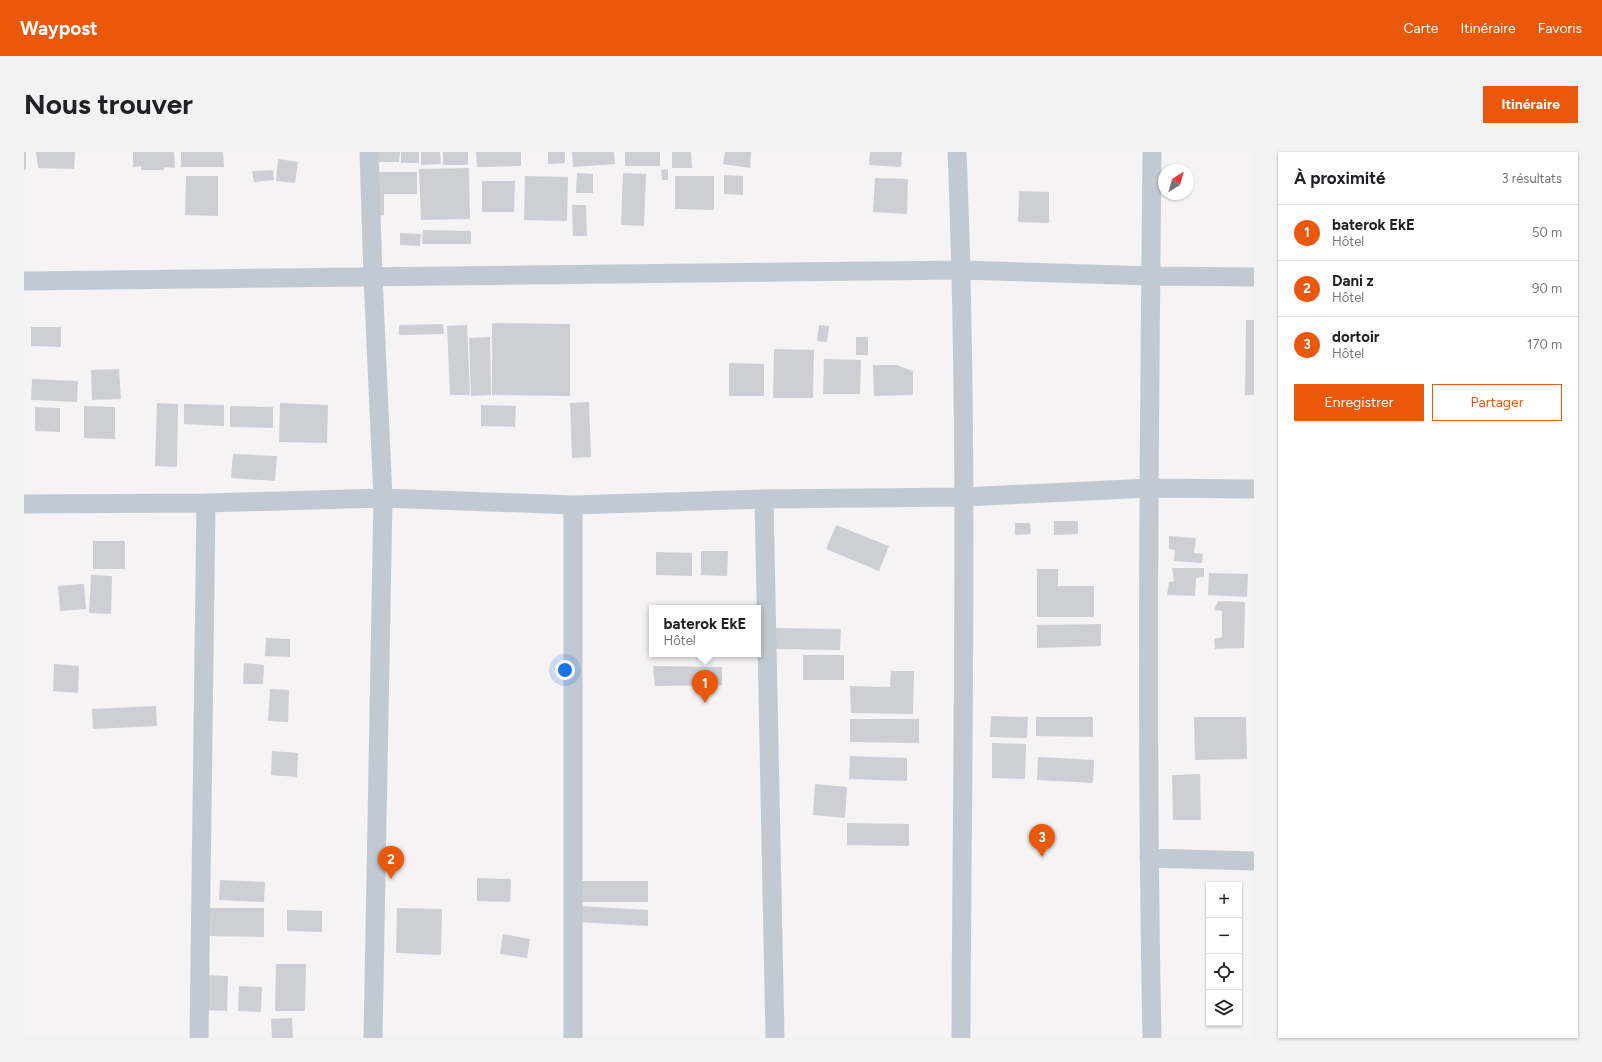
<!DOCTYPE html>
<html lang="fr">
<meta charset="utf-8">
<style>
body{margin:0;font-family:Figtree,sans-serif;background:#f2f2f2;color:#202124}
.controls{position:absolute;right:12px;bottom:12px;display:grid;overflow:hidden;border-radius:0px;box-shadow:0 1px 3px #0004}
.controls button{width:36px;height:36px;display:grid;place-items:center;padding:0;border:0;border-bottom:1px solid #e0e0e0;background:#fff;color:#202124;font:20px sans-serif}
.compass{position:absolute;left:1134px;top:12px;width:36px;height:36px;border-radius:50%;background:#fff;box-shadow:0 1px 3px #0004;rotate:37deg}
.you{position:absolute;left:541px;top:518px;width:14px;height:14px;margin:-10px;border:3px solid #fff;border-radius:50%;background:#1a73e8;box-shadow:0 0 0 6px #1a73e833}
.badge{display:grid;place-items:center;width:26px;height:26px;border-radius:50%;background:#ea580c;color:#fff;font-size:13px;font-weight:700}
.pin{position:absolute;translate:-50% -33px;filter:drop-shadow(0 1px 2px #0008)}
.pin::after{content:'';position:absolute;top:21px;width:14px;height:12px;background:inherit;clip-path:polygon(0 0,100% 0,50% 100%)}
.popup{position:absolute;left:625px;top:453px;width:112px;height:52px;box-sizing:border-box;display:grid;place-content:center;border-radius:0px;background:#fff;filter:drop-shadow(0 1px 3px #0005);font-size:13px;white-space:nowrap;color:#757577}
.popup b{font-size:15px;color:#202124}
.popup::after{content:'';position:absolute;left:50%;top:100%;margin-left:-8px;border:8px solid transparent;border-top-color:#fff}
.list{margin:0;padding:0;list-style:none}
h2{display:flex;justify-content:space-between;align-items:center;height:52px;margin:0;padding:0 16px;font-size:17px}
h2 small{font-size:13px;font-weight:400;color:#757577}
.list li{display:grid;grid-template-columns:26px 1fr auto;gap:12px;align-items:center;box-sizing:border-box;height:56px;padding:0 16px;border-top:1px solid #e0e0e0}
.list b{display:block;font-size:15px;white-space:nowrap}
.list p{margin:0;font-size:13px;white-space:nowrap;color:#757577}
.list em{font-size:13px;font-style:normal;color:#757577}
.actions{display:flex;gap:8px;padding:12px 16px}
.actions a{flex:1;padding:9px 0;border:1px solid #ea580c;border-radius:0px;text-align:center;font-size:14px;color:#ea580c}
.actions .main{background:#ea580c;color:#fff}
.icon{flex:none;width:22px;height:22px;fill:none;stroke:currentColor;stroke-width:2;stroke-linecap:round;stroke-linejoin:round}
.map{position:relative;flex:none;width:1230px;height:886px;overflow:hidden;border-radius:0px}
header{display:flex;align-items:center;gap:24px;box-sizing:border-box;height:56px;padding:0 20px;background:#ea580c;color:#fff}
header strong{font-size:19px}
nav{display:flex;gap:22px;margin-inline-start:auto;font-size:14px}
.intro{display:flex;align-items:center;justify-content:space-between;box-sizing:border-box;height:96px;padding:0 24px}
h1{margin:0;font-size:28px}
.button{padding:10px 18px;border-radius:0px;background:#ea580c;color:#fff;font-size:14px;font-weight:700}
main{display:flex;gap:24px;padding:0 24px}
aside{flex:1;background:#fff;border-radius:0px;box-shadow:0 1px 3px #0004}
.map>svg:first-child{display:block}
</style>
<header>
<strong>Waypost</strong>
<nav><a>Carte</a><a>Itinéraire</a><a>Favoris</a></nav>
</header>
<div class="intro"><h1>Nous trouver</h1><a class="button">Itinéraire</a></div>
<main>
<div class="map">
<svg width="1230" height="886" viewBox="0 0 1230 886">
<rect width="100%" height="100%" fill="#f5f3f3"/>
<path fill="#cdcfd5" d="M0 0H2V18H0Z
M12 0H51L50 17 14 16Z
M109 0H150L151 16 141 15 139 18H117V14L109 15Z
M157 0H199L200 15H157Z
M353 0H376L375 10H353Z
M377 0H395V11H377Z
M397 0H416L417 12 397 13Z
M419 0H444V13H419Z
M452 0H497V14L453 15Z
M524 0H541V11L524 12Z
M548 0H590L591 12 549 15Z
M601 0H636V14H601Z
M648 0H667L668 16H648Z
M701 0H727L726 16 699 12Z
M846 0H878L877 15 845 13Z
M254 7 274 10 271 31 252 29Z
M445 16 446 67 397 68 395 17Z
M644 17V28H638L637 18Z
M249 18 250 28 230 30 228 19Z
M349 20H393V42H360V63H349Z
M553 21 569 22V41H552Z
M599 21 622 22 620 74 597 73Z
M700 23 719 24V43L700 42Z
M162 24H194V64L161 63Z
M501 24 544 25 543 69 500 68Z
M651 24H690V58L651 57Z
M851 26 884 27 883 62 849 60Z
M458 29H491L490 60H458Z
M995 39 1025 40V71L994 70Z
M548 53H562L563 84H549Z
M399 78 447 79V92H398Z
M376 81 397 82 396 94 376 93Z
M1222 168H1230V243H1221Z
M468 171 546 172V244L468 243Z
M419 172 420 182 375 183V173Z
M443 173 446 243H426L423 174Z
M795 173 805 174 803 190 793 189Z
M7 175H37V195L7 194Z
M466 185 467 243 447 244 445 186Z
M832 185H844V203H832Z
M750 197 790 198 789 246H749Z
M800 207 837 208 836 242H799Z
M705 211 740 212V244H705Z
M849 213H872L889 219V243L850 244Z
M95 217 97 247 68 248 67 218Z
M8 227 54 229 53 250 7 248Z
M565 250 567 305 548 306 546 251Z
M133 251 154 252 153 315 131 314Z
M256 251 304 253 303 291 255 290Z
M160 252 200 253V274L160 272Z
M457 253 492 254 491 275 457 274Z
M60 254 91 255V287L60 286Z
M206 254 249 255V276L206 275Z
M11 255 36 256V280L11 279Z
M209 302 253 304 251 329 207 326Z
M1030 369H1054V382L1030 383Z
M991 371H1006L1007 382 991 383Z
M812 373 865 394 855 419 802 397Z
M1145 384 1172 386 1170 401 1179 402 1178 411 1150 409 1151 398 1145 397Z
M69 389H101V417H69Z
M677 399H704L703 424 677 423Z
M632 400 668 401V424L632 423Z
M1148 416H1180V425L1172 426 1171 444 1143 443 1145 430 1150 429Z
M1013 417H1034V434H1070V465H1013Z
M1185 421 1224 422 1223 445 1184 443Z
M67 423 88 424 87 462 65 461Z
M60 432 62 457 36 459 34 434Z
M1194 449 1221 450 1220 496 1191 497 1190 487 1198 485V459L1190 458Z
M1077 472V494L1013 496V473Z
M752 476 817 477 816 498 752 497Z
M242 486 266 487V505L241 504Z
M779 503H820V528H779Z
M220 511 240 513 239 532H219Z
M30 512 55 514 54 541 29 539Z
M629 514 698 515V533L631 534Z
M867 519H890L889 562 827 561 826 534 866 535Z
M246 537 265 538 264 570 244 569Z
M132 554 133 574 69 577 68 557Z
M967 564 1004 565 1003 586 966 585Z
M1012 565H1069V585L1012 584Z
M1170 565H1222L1223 607 1171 608Z
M826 567H895V591L826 590Z
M968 591 1002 592 1001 627 968 626Z
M248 599 274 601 273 625 247 623Z
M826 604 883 606V629L825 627Z
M1014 605 1070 608 1069 631 1013 628Z
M1176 622 1177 668H1149L1148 623Z
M791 632 823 635 821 666 789 663Z
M823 671 885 672V694L823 693Z
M453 726 487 727 486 750 453 749Z
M196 728 241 730 240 750 195 748Z
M555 729H624V750H555Z
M555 754 624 758V774L554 770Z
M184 756H240V785L185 784Z
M373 756 418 757 417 803 372 801Z
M263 758 298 759V780L263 779Z
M479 782 506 787 503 806 476 802Z
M252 812H282L281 859H251Z
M182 823 204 824 203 859 181 858Z
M215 834 238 835 237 860 214 859Z
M268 866 269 886H248L247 867Z"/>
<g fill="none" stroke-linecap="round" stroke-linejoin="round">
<path stroke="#c1cad2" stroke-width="19" d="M345 0 349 125 359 346 349 886
M933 0C945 295 938 591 937 886
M1128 0C1125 295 1122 591 1128 886
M0 129 938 118 1127 124 1230 125
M740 347 751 886
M0 352 182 351 359 346 549 353 740 347 940 345 1125 336 1230 337
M1125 706 1230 709
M175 886 182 351
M549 886V353"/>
</g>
</svg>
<div class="controls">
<button>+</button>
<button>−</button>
<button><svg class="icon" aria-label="locate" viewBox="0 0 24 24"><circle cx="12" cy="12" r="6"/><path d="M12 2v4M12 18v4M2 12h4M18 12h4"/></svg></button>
<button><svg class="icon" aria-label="layers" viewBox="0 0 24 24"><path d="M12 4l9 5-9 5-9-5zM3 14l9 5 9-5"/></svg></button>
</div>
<svg class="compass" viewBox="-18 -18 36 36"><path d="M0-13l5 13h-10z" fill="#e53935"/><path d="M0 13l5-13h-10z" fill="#757577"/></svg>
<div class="you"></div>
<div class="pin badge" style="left:681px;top:551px">1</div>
<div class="popup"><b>baterok EkE</b>Hôtel</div>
<div class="pin badge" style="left:367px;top:727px">2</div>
<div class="pin badge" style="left:1018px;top:705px">3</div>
</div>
<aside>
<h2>À proximité<small>3 résultats</small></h2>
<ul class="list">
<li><span class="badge">1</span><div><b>baterok EkE</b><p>Hôtel</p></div><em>50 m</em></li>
<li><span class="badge">2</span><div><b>Dani z</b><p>Hôtel</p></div><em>90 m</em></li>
<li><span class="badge">3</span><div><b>dortoir</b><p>Hôtel</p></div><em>170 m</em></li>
</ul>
<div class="actions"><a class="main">Enregistrer</a><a>Partager</a></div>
</aside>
</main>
